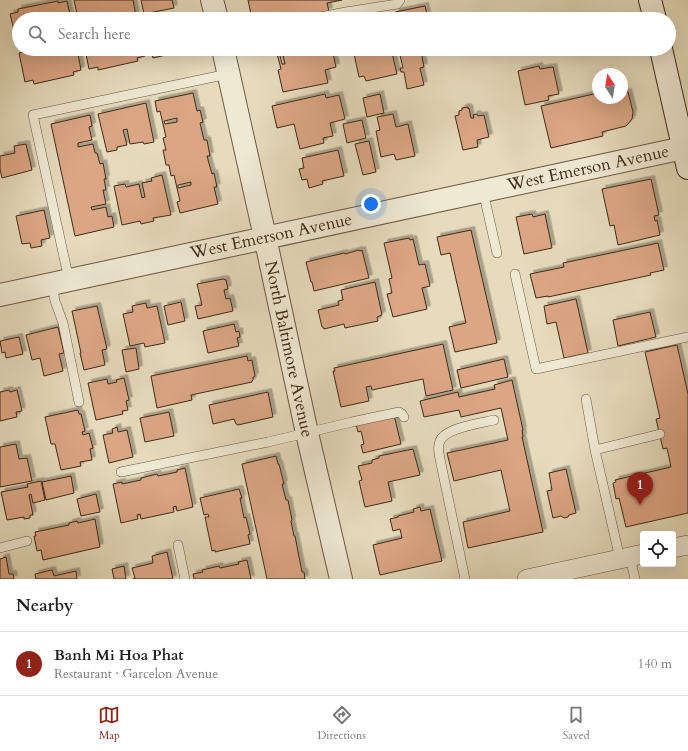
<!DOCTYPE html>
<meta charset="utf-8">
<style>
body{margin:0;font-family:Cardo,serif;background:#f2f2f2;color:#222}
.controls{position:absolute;right:12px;bottom:12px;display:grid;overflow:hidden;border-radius:4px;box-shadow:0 4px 16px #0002}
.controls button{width:36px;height:36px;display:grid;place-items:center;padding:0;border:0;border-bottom:1px solid #e0e0e0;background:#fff;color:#222;font:20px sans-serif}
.compass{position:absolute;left:592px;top:68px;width:36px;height:36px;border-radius:50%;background:#fff;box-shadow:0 4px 16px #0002;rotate:348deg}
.you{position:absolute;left:371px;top:204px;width:14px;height:14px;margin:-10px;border:3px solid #fff;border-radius:50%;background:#1a73e8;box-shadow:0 0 0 6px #1a73e833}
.badge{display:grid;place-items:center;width:26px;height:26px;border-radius:50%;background:#8f2418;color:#fff;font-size:13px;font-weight:700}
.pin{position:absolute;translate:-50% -33px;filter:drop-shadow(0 1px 2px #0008)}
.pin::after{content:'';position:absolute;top:21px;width:14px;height:12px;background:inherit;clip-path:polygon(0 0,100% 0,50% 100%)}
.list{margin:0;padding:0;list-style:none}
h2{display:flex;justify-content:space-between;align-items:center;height:52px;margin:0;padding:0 16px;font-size:17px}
h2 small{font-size:13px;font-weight:400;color:#767676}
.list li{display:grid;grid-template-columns:26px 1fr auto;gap:12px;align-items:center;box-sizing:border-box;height:64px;padding:0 16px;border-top:1px solid #e0e0e0}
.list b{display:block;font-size:15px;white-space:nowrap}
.list p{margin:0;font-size:13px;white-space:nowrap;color:#767676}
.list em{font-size:13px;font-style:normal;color:#767676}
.icon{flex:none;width:22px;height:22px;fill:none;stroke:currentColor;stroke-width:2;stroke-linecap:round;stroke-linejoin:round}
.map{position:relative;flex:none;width:688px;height:579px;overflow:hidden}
.search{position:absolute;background:#fff;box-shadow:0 4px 16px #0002;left:12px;right:12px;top:12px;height:44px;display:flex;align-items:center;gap:10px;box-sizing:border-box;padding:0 14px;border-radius:22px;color:#767676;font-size:15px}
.sheet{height:116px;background:#fff}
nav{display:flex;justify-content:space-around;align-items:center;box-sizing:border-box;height:56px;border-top:1px solid #e0e0e0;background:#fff;font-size:11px;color:#767676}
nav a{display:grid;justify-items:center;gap:2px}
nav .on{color:#8f2418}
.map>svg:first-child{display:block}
</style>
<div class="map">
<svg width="688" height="579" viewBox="0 0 688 579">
<defs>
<filter id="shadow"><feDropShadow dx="3.5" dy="-3.5" stdDeviation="0" flood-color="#0004"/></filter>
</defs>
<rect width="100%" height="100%" fill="#e6dbbc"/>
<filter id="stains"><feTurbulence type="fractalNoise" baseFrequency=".005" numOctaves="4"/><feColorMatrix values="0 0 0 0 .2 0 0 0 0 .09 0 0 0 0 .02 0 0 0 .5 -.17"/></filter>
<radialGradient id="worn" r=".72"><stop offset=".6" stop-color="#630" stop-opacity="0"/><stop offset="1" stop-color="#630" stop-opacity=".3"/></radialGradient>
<path fill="#dba684" stroke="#3e2b17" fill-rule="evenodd" filter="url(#shadow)" d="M74 0H133L136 16 123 19H78Z
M141 0H172L174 8 144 14Z
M248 0H342L327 3 329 11 292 19H252Z
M58 1V3L67 1 71 19H19V42H17L10 14 18 12V9Z
M425 6 428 19H397L395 12Z
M40 49H77L81 70 73 72 74 75 34 84 33 80 25 82 19 53Z
M85 49H143L145 56 137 58 138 61 98 70V67L89 69Z
M151 49H178L175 50V53L153 58Z
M282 49H332L336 67 325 70 328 83 283 92 278 70 281 69 276 50ZM282 50 285 64H282L279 51Z
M353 49H391L397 74 366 81 364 76 359 77Z
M407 49H422L423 55 422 57 424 67 420 68 424 85 407 89 404 72H401L400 68H403L399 51Z
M539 66 540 69 553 67 559 94 548 96 549 100 525 105 518 71Z
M623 87 624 93 628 92 633 112 632 119 628 124 626 126 602 132 603 136 551 148 541 106 598 93V98H622V88Z
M193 93 197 111 200 110 203 122 200 123 204 140H207L210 156H207L212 174 214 173 217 187H214L218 204 180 213 177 202 180 201 174 175 171 176 169 165H166L163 150H166L163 138 166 137 160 111 157 112 155 101ZM177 118V122L165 124 164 121ZM191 182V185L178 188V185Z
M325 94 326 98 339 95 345 119 330 123 333 136 323 138 324 143 300 149 294 124 277 128 272 106Z
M380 94 384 113 367 117 363 98Z
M146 103 154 142 144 144 143 142 130 144 127 129 123 130 127 145 117 147V150L107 152 98 114Z
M468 107V109L469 108 471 118H474L473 115 477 114 478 116 484 115 489 137 477 140 478 147 463 150 455 116 459 115V111L462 110V108Z
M393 114 396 127 408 124 415 156 396 160 394 154 381 157 376 131 380 130 377 117Z
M90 115 92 126 89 127 92 140 78 143V147L93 144 95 153H97L100 164 103 163 106 179H104L106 190H103L106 204 91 207 92 210 106 207 108 217 112 216 114 227 75 236 51 124Z
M362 120 366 138 347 143 343 124Z
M369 141 376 172 363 175 355 144Z
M26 144 32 170 2 178 0 169V156L15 153 14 146Z
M338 150 344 176 322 181 323 184 309 188 307 179 302 180 299 169 304 168 302 158Z
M162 175 171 215 153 218 154 221 141 224 140 221 122 225 114 186 125 184 126 187 139 184 142 198 145 197 142 183 152 181 151 178Z
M651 179 659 215 654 216 655 221 657 220 660 235 618 245 614 225 610 226 602 189Z
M44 210 50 238 41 240 42 246 31 248 30 243 22 244 16 216Z
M532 214 533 217 545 214 552 248 524 254 516 217Z
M471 230 497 343 455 352 449 327 466 323 450 253 441 255 437 237Z
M409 238 410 240 413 239 419 265 425 264 430 286 422 288 427 309 393 317 387 294 392 293 389 279 392 278 384 243Z
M658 243 664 270 650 273 651 275 548 297V296L536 298 530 274 564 267 563 263Z
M359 250 360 251 362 250 369 278 314 291 312 282H311L306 262 344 253 345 254Z
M223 279 226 280 228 289 224 290 226 299 230 298 233 311 198 319 195 306 202 305 197 284Z
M375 282 382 315 377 317 378 321 345 328 344 324 324 329 323 327H322L318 310 339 305 338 301 343 300 341 290Z
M576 299 588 353 564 358 556 322 547 324 544 306Z
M181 302 185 321 168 325 164 306Z
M146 303 147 308 157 306 165 343 145 347 144 343 130 346 123 314 133 312 132 306Z
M97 306 107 349 102 350 105 365 84 370 80 353H81L72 311Z
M650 312 656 337 618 346 613 320Z
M234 324 236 332 239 331 240 337 237 338 239 346 208 353 203 331Z
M58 327 64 353 59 354 63 371 44 376 40 358 32 360 26 335Z
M19 337 23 354 6 358 5 352 2 353 0 341Z
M443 344 453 390 426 396 423 379 372 390 371 386 366 387 369 401 341 407 333 371H335L334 368Z
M677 345 688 394V513L626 527 619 498 616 499 613 483 616 482 615 480 671 467 667 448 663 449 656 419 660 418 645 352Z
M136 348 139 369 126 372 122 350Z
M247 356 248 361 252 360 255 376 253 377V380L252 381V382L191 395 192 400 157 408 151 376Z
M504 359 508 377 461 388 457 370Z
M124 378 129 400 126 401 128 410 122 411 123 414 96 420 88 383 107 379 108 384 117 382 116 380Z
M512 380 523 430H522L523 437H522L543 532 468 548 463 522 510 511 501 470 454 481 447 453 508 440 501 408 461 417 459 410 424 417 420 401 458 392 459 397 495 389 494 385Z
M9 390 10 392 17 390 22 411 16 412 17 417 0 421V392Z
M268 392 273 417 238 425 236 424 234 419 213 424 209 405Z
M78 410 79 414H81L85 431 82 432 83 435 89 433 93 448 90 449 92 460 80 462 81 466 61 470 55 444H51L45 417Z
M169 412 174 436 145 442 140 418Z
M394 415 401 444 363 453 361 445 364 444 361 431 358 432 356 424Z
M117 427 118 432 127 430 133 457 109 463 103 435 113 433 112 429Z
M16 444 19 459 27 458 32 481 0 487V447Z
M413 449 420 475 388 482 392 501 365 507 359 481 362 480 358 466 372 463V460L379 458V456Z
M276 456 278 464H279L284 484H282L286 500H288L292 520 291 521 294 536H295L302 572H304L305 579H267L242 464Z
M185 468 193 507 177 511 176 506 173 507 174 512 141 519 140 514 137 515 138 519 121 523 113 484 122 482V484L141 480V478L157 474 158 476 177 472V470Z
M566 469 576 513 569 515 568 517 564 518 561 516 553 518 547 491 552 490 549 473Z
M71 476 74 493 46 500 42 482Z
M41 481 45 500 33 503 31 494 29 495 33 515H30V518L24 519V517L7 520 1 492 28 487 27 484Z
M239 489 242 498H240L244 518 246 517 250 534 248 535 250 544 215 552V550L212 551 205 517H209L208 514 204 515 200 498Z
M96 494 100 512 81 516 77 499Z
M420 507 421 511 430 509 442 561 380 575 373 545 402 538 400 529 393 531 390 519 398 517V516L414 512 413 509Z
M95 519 100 547 43 560 41 550 37 551 34 536H36L35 532 69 525V523L77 521 78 523Z
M167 552 173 579H133L135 578 132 568 153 563 152 556Z
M6 557 9 574H13L14 579H0V559Z
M247 560 251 579H194L193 574 203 572 202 570 219 566 220 568 239 564 238 562Z
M124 566 126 579H114L112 569Z
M52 570 54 576 76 571 77 579H36L35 574Z"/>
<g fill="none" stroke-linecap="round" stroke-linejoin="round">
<g stroke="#685740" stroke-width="10">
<path id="service" d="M310 19 346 12 397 4 400 0
M483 191 497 253
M515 274 536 369 688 337
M69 280 33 115 228 74
M52 283 55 301 63 323 79 402
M586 399 595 450
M121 472 268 442 352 422 399 412 402 414 404 417
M178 545 185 579
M0 548 27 541
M630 557 635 579
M620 559 595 450 660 434
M465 579 440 459C439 453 437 447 440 441 445 428 481 423 494 420"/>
</g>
<g stroke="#685740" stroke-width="20">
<path id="minor" d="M673 548 688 545
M527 579 643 554"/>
</g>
<g stroke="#685740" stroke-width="24">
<path id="tertiary" d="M212 0 217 19
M223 49 265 237 307 433 341 579
M0 295 688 147"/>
</g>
<g stroke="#3e2b17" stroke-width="24">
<path id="secondary" d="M650 0 655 19
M661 49 688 168"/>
</g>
<use href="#service" stroke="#efe8d3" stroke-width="9"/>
<use href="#minor" stroke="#efe8d3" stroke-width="19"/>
<use href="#tertiary" stroke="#efe8d3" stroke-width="22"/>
<use href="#secondary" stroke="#efe8d3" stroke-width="22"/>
</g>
<g text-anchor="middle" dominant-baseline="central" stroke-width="3" stroke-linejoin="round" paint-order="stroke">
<g font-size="17" fill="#3e2b17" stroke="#efe8d3">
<text transform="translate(588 168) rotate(-12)">West Emerson Avenue</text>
<text transform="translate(271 236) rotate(-12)">West Emerson Avenue</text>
<text transform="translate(289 349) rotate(78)">North Baltimore Avenue</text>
</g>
</g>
<rect width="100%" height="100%" filter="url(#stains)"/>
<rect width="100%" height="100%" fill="url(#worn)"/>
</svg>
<div class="controls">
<button><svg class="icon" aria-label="locate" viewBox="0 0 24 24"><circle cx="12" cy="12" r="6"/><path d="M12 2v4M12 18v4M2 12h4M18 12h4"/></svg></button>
</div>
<svg class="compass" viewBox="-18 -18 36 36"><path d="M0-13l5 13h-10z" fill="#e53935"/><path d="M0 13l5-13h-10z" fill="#767676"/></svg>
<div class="you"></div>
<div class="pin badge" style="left:640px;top:505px">1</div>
<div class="search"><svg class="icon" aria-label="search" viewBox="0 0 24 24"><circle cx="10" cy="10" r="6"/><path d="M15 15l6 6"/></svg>Search here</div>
</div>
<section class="sheet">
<h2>Nearby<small></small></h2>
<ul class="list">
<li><span class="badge">1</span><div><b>Banh Mi Hoa Phat</b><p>Restaurant · Garcelon Avenue</p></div><em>140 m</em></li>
</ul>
</section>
<nav>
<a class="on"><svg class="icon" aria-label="map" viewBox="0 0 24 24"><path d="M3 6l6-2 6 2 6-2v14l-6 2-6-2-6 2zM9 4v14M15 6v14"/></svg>Map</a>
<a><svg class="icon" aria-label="directions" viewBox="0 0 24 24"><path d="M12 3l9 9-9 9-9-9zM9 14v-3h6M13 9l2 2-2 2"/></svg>Directions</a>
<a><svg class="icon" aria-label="saved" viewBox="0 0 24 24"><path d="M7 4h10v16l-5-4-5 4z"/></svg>Saved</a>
</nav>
